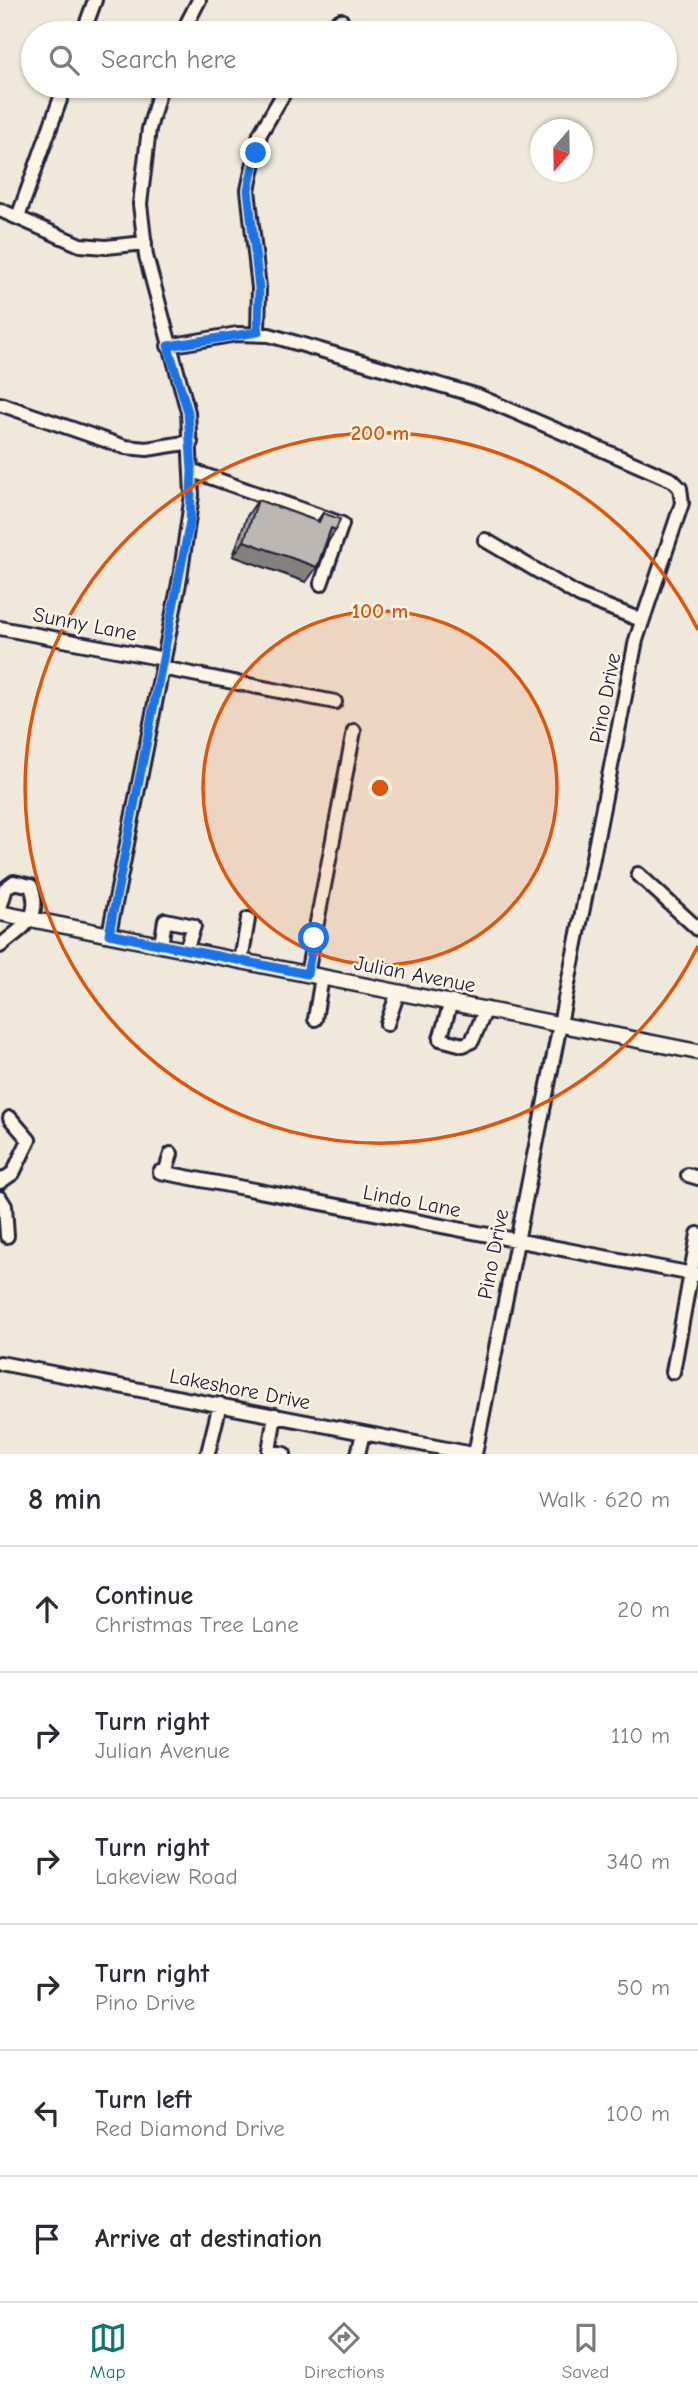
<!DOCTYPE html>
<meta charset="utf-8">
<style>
body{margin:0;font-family:"Comic Neue",sans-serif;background:#f2f2f3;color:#2b2b33}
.compass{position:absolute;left:530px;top:119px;width:63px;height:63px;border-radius:50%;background:#fff;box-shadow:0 2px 5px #0004;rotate:200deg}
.stop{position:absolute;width:21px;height:21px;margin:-16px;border:5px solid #1a73e8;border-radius:50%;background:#fff}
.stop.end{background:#1a73e8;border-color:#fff;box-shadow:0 2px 7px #0008}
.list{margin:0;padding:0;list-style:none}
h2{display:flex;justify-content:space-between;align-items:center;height:91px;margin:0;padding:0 28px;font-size:30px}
h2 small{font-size:23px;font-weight:400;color:#7c7c81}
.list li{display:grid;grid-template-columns:46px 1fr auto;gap:21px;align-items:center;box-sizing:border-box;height:126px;padding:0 28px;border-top:2px solid #e1e1e2}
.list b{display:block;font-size:26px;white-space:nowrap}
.list p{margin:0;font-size:23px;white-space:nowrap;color:#7c7c81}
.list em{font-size:23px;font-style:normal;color:#7c7c81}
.icon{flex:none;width:38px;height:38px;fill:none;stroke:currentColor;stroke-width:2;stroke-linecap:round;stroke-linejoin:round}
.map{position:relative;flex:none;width:698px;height:1454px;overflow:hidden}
.search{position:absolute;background:#fff;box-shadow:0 2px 5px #0004;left:21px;right:21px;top:21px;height:77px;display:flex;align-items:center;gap:18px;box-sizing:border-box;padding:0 24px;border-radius:38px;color:#7c7c81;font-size:26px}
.sheet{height:847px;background:#fff}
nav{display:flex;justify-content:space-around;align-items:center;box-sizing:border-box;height:98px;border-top:2px solid #e1e1e2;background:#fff;font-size:19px;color:#7c7c81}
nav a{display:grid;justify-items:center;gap:4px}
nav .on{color:#0f766e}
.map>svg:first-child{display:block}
</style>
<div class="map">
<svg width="698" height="1454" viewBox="0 0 698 1454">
<rect width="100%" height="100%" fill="#efe8db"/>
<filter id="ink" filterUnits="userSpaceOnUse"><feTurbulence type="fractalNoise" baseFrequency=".0143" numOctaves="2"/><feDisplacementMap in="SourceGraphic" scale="14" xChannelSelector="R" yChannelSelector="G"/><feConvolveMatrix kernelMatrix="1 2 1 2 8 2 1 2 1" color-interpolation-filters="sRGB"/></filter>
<g filter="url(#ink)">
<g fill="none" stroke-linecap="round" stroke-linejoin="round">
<g stroke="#22223b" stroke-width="18">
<path id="minor" d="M83 33 95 0
M182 33 199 0
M320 33 341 20
M0 210 80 245 106 247 145 243
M18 217 65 86
M258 332 259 288 248 190 260 134 288 86
M168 346 237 334 269 335 478 396 672 480 680 488 682 503 636 640 475 1454
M0 404 125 447 147 449 191 442
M193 471 342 524 321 584
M485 540 580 596 641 620
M0 628 164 659
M162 668 335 702
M638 874 698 929
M0 908 6 888 14 882 31 886C43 919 22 927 0 946
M109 934 180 578 192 495 188 412 146 256 140 204 149 129 161 86
M161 945 165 920 194 926 186 950
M241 961 248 919
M307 974 354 731
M451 1002 440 1039 463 1045 472 1041 486 1009
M315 1019 322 977
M387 1024 398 992
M160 1172 698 1275
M165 1173 171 1154
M688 1175 698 1178
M0 1182 13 1173 29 1140 10 1118
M0 1198 5 1206 7 1236
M0 1363 473 1454
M673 1372 698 1234
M275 1415 269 1451 284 1454
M208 1453 220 1404
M358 1454 363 1433"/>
</g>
<g stroke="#22223b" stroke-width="19">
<path id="major" d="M0 913 698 1052"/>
</g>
<use href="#minor" stroke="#fcf5e5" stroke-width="12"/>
<use href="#major" stroke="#fcf5e5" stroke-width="14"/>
</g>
<path fill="#a29d9a" stroke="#22223b" stroke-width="2" d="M258 500 317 521 323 513 325 545 306 582 233 556 247 516Z"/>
<path fill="#84807d" stroke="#22223b" stroke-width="2" d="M331 528 336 530 325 546Z
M244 541 317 567 306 582 233 556Z"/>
<path fill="#bcb7b3" stroke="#22223b" stroke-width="2" d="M258 500 319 522 323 513 340 519 336 530 331 528 317 567 244 541Z"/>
</g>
<g fill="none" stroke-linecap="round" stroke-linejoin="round" filter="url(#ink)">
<path stroke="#1a73e8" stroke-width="9" d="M256 153 248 190 259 288 258 332 168 346 188 412 192 471 190 521 109 934 307 974 314 938"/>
</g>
<circle cx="380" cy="788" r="177" fill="#de560e" fill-opacity=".12"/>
<g fill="none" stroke="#de560e" stroke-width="3.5">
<circle cx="380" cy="788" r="177"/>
<path d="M698 946A355 355 0 1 1 698 630"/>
</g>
<g text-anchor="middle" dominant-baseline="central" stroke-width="5" stroke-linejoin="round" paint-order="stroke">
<g font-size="21" fill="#22223b" stroke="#fcf5e5">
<text transform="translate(85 624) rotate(11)">Sunny Lane</text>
<text transform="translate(605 698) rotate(-79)">Pino Drive</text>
<text transform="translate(415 974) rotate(11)">Julian Avenue</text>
<text transform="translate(412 1201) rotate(11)">Lindo Lane</text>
<text transform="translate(493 1254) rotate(-79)">Pino Drive</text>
<text transform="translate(240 1389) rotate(11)">Lakeshore Drive</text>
</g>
</g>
<circle cx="380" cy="788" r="10" fill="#de560e" stroke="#fcf5e5" stroke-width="3.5"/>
<g font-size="21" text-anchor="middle" font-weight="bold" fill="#de560e" stroke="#fcf5e5" stroke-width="5" stroke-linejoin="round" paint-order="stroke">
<text x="380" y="440">200 m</text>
<text x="380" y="618">100 m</text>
</g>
</svg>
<svg class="compass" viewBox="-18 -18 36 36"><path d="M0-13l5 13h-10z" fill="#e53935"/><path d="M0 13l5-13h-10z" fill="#7c7c81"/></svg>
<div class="stop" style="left:314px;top:938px"></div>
<div class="stop end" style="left:256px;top:153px"></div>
<div class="search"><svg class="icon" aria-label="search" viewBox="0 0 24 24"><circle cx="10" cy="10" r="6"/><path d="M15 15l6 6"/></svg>Search here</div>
</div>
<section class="sheet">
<h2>8 min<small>Walk · 620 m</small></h2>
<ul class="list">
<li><svg class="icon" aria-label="ahead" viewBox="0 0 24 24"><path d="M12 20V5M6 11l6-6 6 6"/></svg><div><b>Continue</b><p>Christmas Tree Lane</p></div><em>20 m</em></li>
<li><svg class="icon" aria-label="right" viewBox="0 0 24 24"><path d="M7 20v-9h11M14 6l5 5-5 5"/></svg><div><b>Turn right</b><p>Julian Avenue</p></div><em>110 m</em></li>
<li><svg class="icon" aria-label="right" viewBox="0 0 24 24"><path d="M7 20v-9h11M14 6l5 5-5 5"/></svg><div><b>Turn right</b><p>Lakeview Road</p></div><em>340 m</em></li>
<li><svg class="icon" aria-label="right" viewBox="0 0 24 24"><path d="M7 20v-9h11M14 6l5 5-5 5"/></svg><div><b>Turn right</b><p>Pino Drive</p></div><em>50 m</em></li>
<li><svg class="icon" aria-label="left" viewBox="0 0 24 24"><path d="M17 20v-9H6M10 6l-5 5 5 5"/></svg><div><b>Turn left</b><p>Red Diamond Drive</p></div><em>100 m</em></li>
<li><svg class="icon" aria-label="arrive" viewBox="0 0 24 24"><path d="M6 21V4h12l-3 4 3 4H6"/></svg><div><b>Arrive at destination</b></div></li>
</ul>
</section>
<nav>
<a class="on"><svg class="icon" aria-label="map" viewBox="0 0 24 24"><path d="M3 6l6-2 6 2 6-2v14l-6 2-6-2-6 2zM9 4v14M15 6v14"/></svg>Map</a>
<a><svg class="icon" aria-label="directions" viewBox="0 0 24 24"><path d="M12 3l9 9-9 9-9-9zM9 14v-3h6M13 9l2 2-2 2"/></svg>Directions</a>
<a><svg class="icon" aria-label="saved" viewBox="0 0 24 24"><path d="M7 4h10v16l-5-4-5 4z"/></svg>Saved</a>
</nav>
